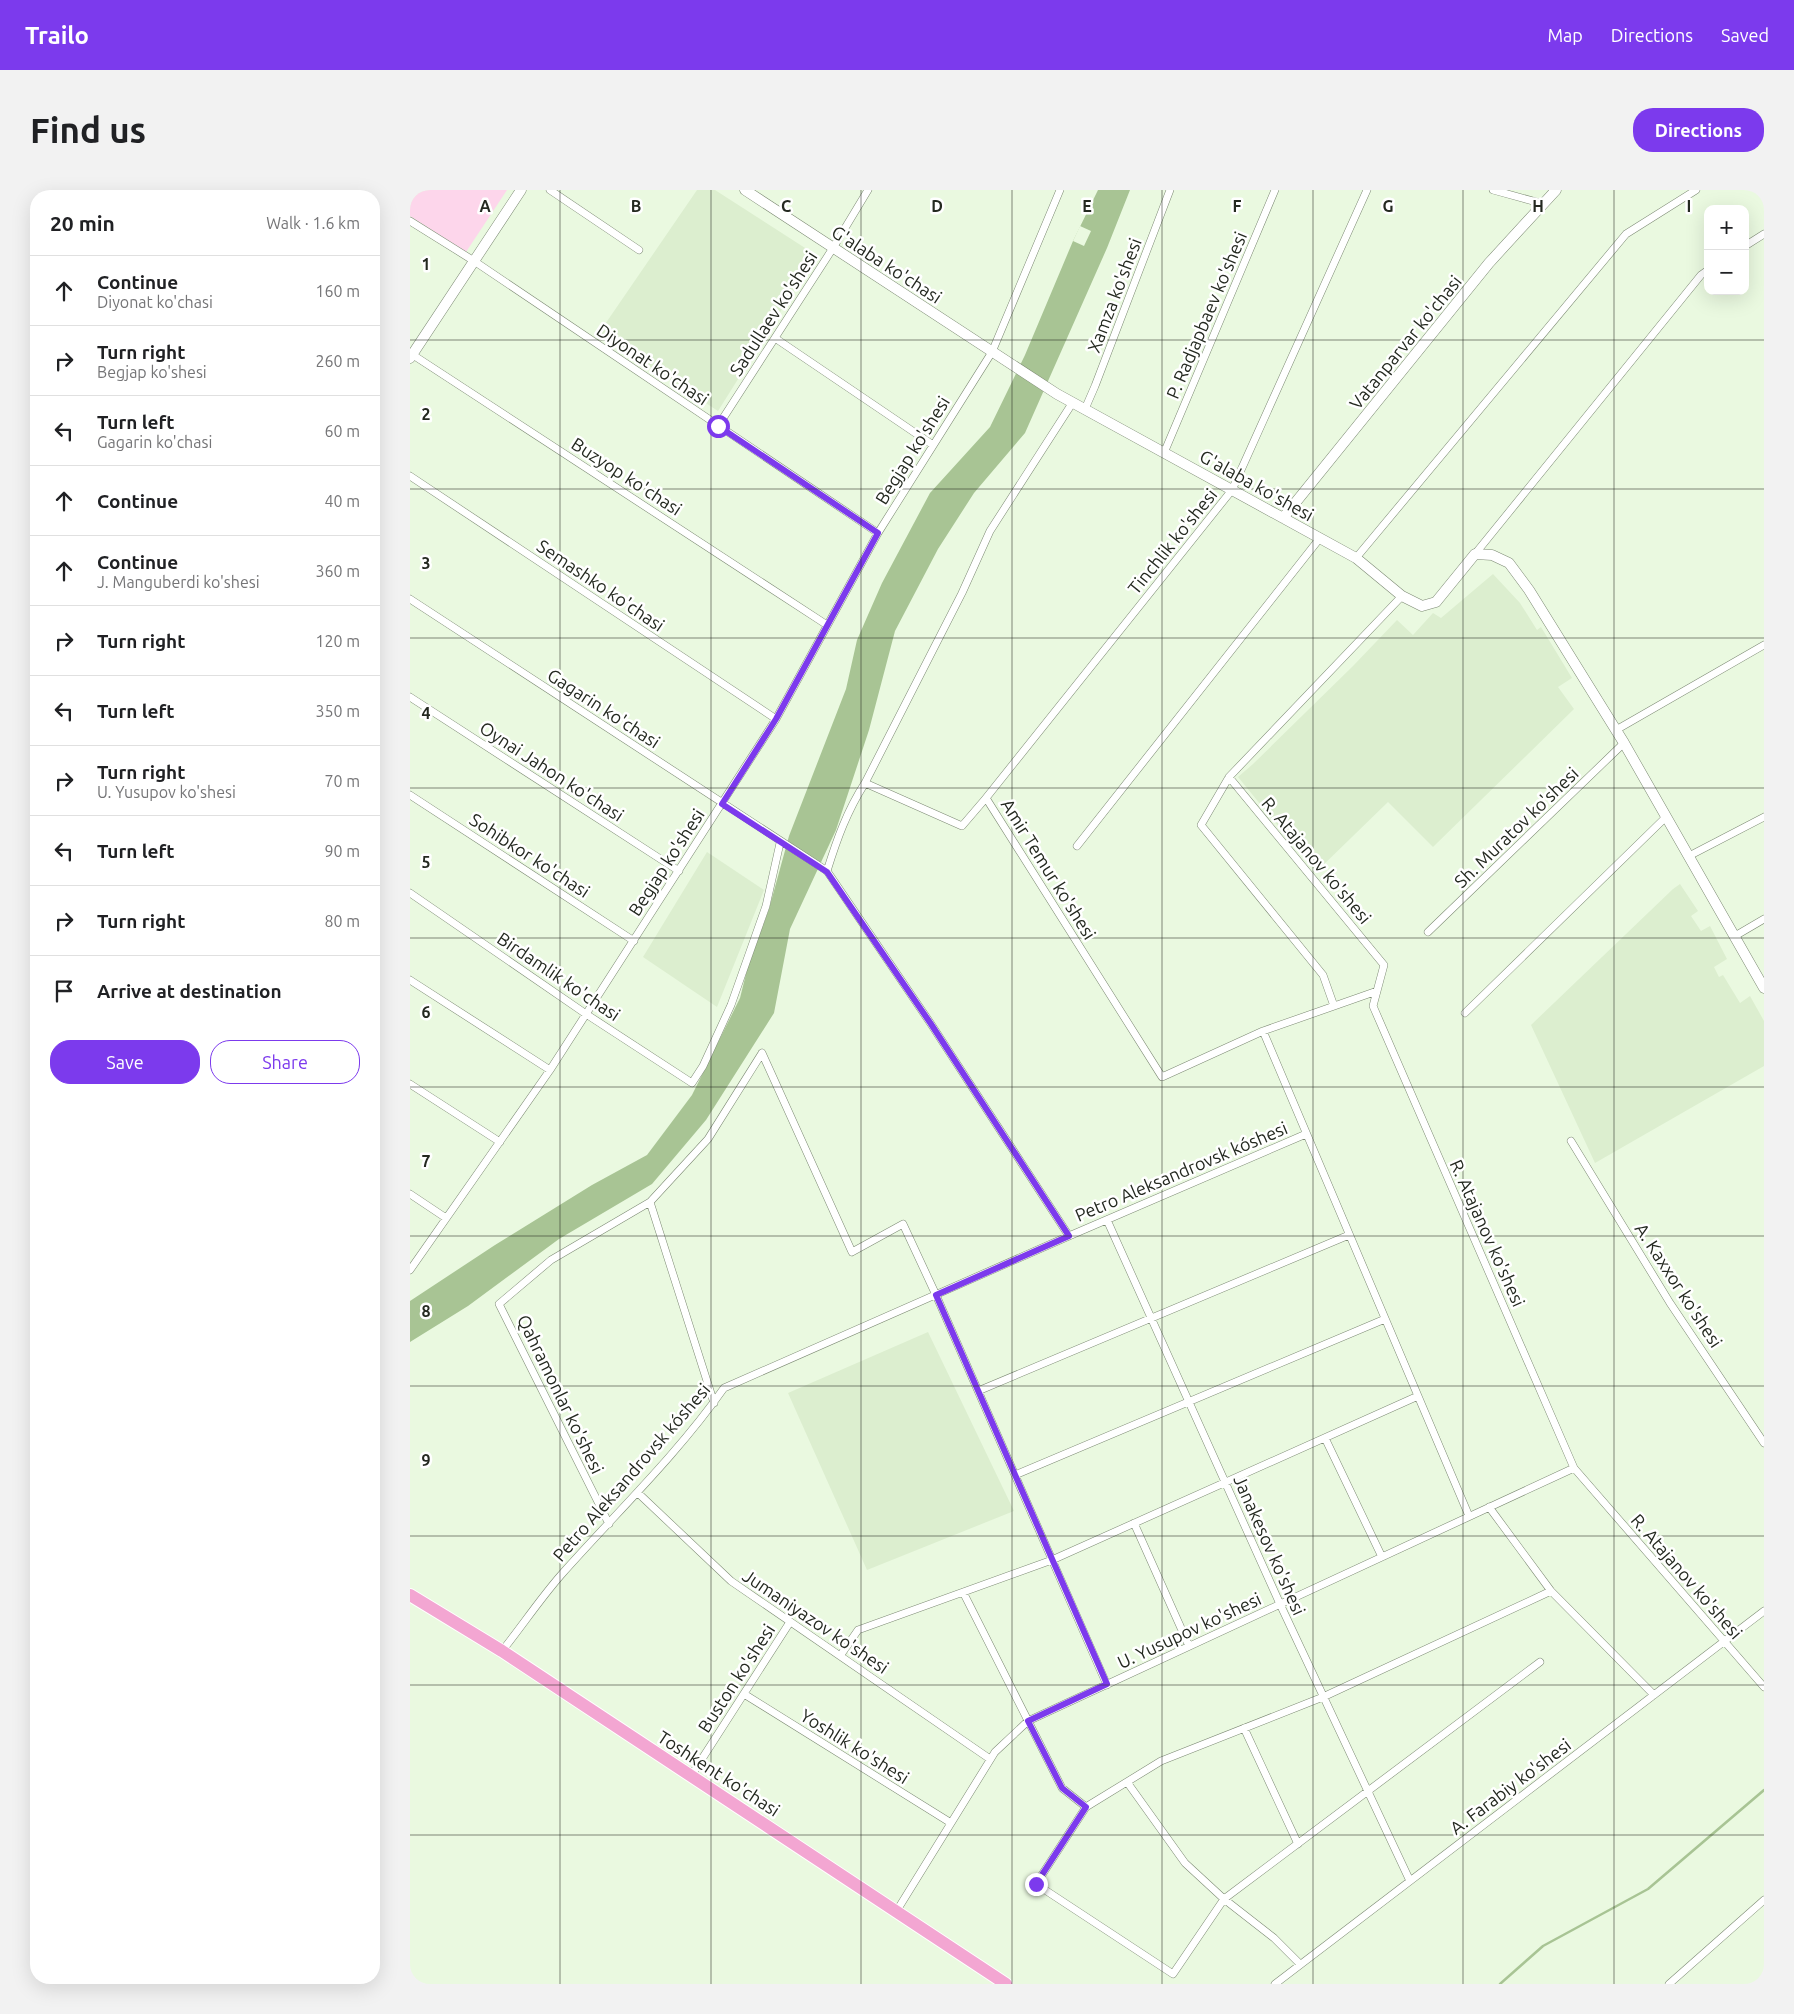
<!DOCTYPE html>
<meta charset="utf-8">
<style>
body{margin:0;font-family:Ubuntu,sans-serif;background:#f2f2f2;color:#202124}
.controls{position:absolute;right:15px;top:15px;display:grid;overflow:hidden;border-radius:10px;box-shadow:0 5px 20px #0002}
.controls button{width:45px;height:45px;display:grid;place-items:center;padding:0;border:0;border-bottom:1px solid #e0e0e0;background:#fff;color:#202124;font:25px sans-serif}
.stop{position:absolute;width:15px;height:15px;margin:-11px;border:4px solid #7c3aed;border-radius:50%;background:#fff}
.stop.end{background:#7c3aed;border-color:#fff;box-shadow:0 1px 5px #0008}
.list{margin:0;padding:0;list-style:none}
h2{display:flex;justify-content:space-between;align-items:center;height:65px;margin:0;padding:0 20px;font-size:21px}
h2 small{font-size:16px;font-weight:400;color:#757577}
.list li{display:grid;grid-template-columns:32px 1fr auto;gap:15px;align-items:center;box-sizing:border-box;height:70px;padding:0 20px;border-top:1px solid #e0e0e0}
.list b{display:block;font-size:19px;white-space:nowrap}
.list p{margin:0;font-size:16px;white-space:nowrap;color:#757577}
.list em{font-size:16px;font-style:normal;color:#757577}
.actions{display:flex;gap:10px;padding:15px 20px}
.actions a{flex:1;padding:11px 0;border:1px solid #7c3aed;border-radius:20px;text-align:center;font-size:18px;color:#7c3aed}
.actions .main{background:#7c3aed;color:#fff}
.icon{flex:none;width:28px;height:28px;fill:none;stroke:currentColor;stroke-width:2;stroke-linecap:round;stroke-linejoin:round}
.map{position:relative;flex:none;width:1354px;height:1794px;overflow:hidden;border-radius:20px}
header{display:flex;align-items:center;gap:30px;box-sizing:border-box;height:70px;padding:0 25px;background:#7c3aed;color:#fff}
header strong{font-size:24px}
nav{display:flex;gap:28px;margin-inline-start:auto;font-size:18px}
.intro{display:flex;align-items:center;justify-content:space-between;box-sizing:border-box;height:120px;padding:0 30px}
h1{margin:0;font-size:35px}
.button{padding:12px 22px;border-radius:20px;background:#7c3aed;color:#fff;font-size:18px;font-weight:700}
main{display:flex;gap:30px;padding:0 30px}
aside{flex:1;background:#fff;border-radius:20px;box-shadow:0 5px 20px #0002}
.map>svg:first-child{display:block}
</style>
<header>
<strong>Trailo</strong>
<nav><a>Map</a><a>Directions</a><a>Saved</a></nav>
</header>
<div class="intro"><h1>Find us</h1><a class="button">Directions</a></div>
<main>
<aside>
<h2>20 min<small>Walk · 1.6 km</small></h2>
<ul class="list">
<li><svg class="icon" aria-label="ahead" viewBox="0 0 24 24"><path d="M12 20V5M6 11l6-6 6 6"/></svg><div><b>Continue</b><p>Diyonat ko'chasi</p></div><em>160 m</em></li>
<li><svg class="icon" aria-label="right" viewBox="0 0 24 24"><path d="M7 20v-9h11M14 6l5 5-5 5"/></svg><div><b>Turn right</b><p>Begjap ko'shesi</p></div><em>260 m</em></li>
<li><svg class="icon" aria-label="left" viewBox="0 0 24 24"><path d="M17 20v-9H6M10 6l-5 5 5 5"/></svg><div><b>Turn left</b><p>Gagarin ko'chasi</p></div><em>60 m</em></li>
<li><svg class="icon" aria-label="ahead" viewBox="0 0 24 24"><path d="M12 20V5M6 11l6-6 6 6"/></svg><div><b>Continue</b></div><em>40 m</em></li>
<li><svg class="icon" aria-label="ahead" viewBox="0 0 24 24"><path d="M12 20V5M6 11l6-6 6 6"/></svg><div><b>Continue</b><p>J. Manguberdi ko'shesi</p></div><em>360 m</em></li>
<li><svg class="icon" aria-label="right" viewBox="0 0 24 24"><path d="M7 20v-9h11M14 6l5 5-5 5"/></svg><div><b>Turn right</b></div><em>120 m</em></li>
<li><svg class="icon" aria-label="left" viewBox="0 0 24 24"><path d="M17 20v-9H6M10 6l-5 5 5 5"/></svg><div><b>Turn left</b></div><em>350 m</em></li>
<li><svg class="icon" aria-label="right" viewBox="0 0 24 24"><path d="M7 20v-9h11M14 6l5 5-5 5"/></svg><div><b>Turn right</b><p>U. Yusupov ko'shesi</p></div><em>70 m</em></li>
<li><svg class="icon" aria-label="left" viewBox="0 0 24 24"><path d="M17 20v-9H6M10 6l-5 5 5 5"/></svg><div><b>Turn left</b></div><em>90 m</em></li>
<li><svg class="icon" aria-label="right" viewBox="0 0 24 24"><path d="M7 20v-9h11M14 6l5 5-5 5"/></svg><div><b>Turn right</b></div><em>80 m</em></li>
<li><svg class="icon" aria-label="arrive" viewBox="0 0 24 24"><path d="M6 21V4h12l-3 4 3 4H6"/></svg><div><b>Arrive at destination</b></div></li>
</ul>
<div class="actions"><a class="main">Save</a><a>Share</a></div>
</aside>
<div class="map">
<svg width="1354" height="1794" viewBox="0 0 1354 1794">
<rect width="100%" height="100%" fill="#eaf9e0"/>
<path fill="#dceecf" d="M287 0H305L406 65 308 221 189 143Z
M1083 384 1110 413 1127 440 1131 437 1162 488 1148 497 1164 519 1023 657 978 612 906 682 828 587 843 574 943 476 987 430 1003 445 1023 423 1031 428Z
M297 662 354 700 307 817 233 767Z
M1270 694 1288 721 1281 726 1291 741 1300 736 1317 769 1304 777 1309 787 1313 785 1330 813 1340 806 1354 831V876L1185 973 1121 835 1263 699Z
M518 1142 604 1321 457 1380 378 1203Z"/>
<path fill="#fdd6eb" d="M0 0H97L56 62 0 26Z"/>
<path fill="#a8c494" d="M688 0H720L697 58 615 243 564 303 528 359 485 441 459 540 426 640 380 739 364 823 296 930 242 994 149 1049 58 1116 0 1152V1111L85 1055 182 995 237 965 282 905 330 808 337 780 359 719 379 646 436 499 447 450 472 393 520 303 580 237 615 165 663 51Z"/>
<path fill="#eaf9e0" d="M670 36 681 41 674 56 663 51Z"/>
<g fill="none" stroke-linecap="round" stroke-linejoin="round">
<path stroke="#a8c494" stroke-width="2.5" d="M1090 1794 1133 1756 1238 1699 1354 1600"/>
<g stroke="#7c8973" stroke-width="8">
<path id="street" d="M140 0 229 60
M1083 0 1134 14
M0 31 64 71 468 343
M1335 56 1354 44
M365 148 523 255
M0 163 417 435
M675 219 685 196 760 0
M308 236 423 58 458 0
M754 263 865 0
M0 286 366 529
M1065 364 1291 85 1298 80
M946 368 1216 44 1286 0
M0 409 417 681 521 834 659 1046
M0 507 269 681
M1206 540 1354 455
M819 587 974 775 963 816 1164 1278 1354 1497
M455 593 552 636 576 608 752 887 853 841 967 801
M0 605 224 751
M576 608 822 300 957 0
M667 656 910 348
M1279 666 1354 627
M417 681C427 649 437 621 455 593L552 403 580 341 663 212
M0 703 176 824 282 893 293 876 321 815 356 716 370 653
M1018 742 1214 553
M1325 746 1354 729
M0 790 140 880
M924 816 913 785 791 635 819 587 992 406
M1055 823 1256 627
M853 841 1059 1326
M352 863 442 1062 493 1034 526 1105 697 1495
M0 894 90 952
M1161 951 1260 1113 1354 1253
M0 1004 36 1028
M240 1012 304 1213
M697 1030 870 1414 1000 1691
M0 1080 140 880 366 529 468 343 582 162 650 0
M568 1201 939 1045
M915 1248 972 1367
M605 1285 975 1129
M228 1303 321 1391 580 1569
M1079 1317 1141 1401 1244 1505
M724 1333 779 1456
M199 1334 89 1114 141 1070 240 1012 298 949 352 863
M553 1402 652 1598 676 1617
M92 1461C112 1436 130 1409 151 1385 206 1323 266 1266 314 1198L659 1046 896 944
M430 1466 448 1440 642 1370 1008 1206
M1130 1472 814 1709 763 1784 626 1694 676 1617 751 1571 913 1507 1141 1401
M334 1504 541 1633
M834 1538 888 1654
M281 1586 380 1432
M717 1592 775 1673 814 1709 864 1748 890 1774
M486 1722 585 1562 618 1531 1164 1278
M865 1794 1354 1421
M1259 1794 1354 1710"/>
</g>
<g stroke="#7c8973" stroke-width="11">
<path id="secondary" d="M335 0 647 204 946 368 992 406 1012 416 1026 412 1065 364 1082 365 1099 373 1119 400 1214 553 1354 798
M0 168 111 0
M873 328 1079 73 1146 0"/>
</g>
<g stroke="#fff" stroke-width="14">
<path id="highway" d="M0 1405 92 1461 596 1794"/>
</g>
<use href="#street" stroke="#fff" stroke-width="7"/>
<use href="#secondary" stroke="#fff" stroke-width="10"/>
<use href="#highway" stroke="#f3a6d2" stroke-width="12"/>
</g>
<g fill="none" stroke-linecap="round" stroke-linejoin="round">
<path stroke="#7c3aed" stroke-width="6" d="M308 236 468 343 366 529 312 614 417 682 521 834 659 1046 526 1105 697 1494 618 1531 652 1598 676 1617 626 1694"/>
</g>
<path fill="none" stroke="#242920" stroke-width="1" stroke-opacity="0.55" d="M150 0V1794M301 0V1794M451 0V1794M602 0V1794M752 0V1794M903 0V1794M1053 0V1794M1204 0V1794M0 150H1354M0 299H1354M0 448H1354M0 598H1354M0 748H1354M0 897H1354M0 1046H1354M0 1196H1354M0 1346H1354M0 1495H1354M0 1645H1354"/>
<g text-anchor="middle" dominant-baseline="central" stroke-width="5" stroke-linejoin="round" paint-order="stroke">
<g font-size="18" fill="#242920" stroke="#fff">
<text transform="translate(477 74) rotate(33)">G'alaba ko'chasi</text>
<text transform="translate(704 105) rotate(-69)">Xamza ko'shesi</text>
<text transform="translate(363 123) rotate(-57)">Sadullaev ko'shesi</text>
<text transform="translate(796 125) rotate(-67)">P. Radjapbaev ko'shesi</text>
<text transform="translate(995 152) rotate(-51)">Vatanparvar ko'chasi</text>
<text transform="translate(243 174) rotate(34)">Diyonat ko'chasi</text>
<text transform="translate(502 260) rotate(-58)">Begjap ko'shesi</text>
<text transform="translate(217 286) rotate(33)">Buzyop ko'chasi</text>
<text transform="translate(847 295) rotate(29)">G'alaba ko'shesi</text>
<text transform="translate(762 351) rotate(-51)">Tinchlik ko'shesi</text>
<text transform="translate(191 395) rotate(34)">Semashko ko'chasi</text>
<text transform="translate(194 518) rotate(33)">Gagarin ko'chasi</text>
<text transform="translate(142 581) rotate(33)">Oynai Jahon ko'chasi</text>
<text transform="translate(1106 637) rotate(-44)">Sh. Muratov ko'shesi</text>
<text transform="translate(120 665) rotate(33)">Sohibkor ko'chasi</text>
<text transform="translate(907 670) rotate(50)">R. Atajanov ko'shesi</text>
<text transform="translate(256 672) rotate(-57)">Begjap ko'shesi</text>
<text transform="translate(639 679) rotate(58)">Amir Temur ko'shesi</text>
<text transform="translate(149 786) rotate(34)">Birdamlik ko'chasi</text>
<text transform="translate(771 981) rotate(-23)">Petro Aleksandrovsk kóshesi</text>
<text transform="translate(1078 1043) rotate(66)">R. Atajanov ko'shesi</text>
<text transform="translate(1269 1095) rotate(57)">A. Kaxxor ko'shesi</text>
<text transform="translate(151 1204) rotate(64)">Qahramonlar ko'shesi</text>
<text transform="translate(221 1282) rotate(-49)">Petro Aleksandrovsk kóshesi</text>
<text transform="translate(860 1355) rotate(66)">Janakesov ko'shesi</text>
<text transform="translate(1277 1386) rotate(49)">R. Atajanov ko'shesi</text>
<text transform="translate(406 1431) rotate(34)">Jumaniyazov ko'shesi</text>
<text transform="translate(779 1440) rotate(-25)">U. Yusupov ko'shesi</text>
<text transform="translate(326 1488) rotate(-57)">Buston ko'shesi</text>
<text transform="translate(445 1556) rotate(32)">Yoshlik ko'shesi</text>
<text transform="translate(309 1583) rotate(33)">Toshkent ko'chasi</text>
<text transform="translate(1100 1596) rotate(-37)">A. Farabiy ko'shesi</text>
</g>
</g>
<g font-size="16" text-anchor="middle" font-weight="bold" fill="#242920" stroke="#fff" stroke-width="5" stroke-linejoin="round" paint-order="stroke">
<text x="75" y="22">A</text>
<text x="226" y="22">B</text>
<text x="376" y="22">C</text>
<text x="527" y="22">D</text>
<text x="677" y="22">E</text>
<text x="827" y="22">F</text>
<text x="978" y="22">G</text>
<text x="1128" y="22">H</text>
<text x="1279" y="22">I</text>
<text x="16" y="80">1</text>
<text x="16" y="230">2</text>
<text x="16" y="379">3</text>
<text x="16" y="529">4</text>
<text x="16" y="678">5</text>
<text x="16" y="828">6</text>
<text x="16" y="977">7</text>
<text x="16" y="1127">8</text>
<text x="16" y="1276">9</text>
</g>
</svg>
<div class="controls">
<button>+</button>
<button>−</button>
</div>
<div class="stop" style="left:308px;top:236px"></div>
<div class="stop end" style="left:626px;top:1694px"></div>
</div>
</main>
